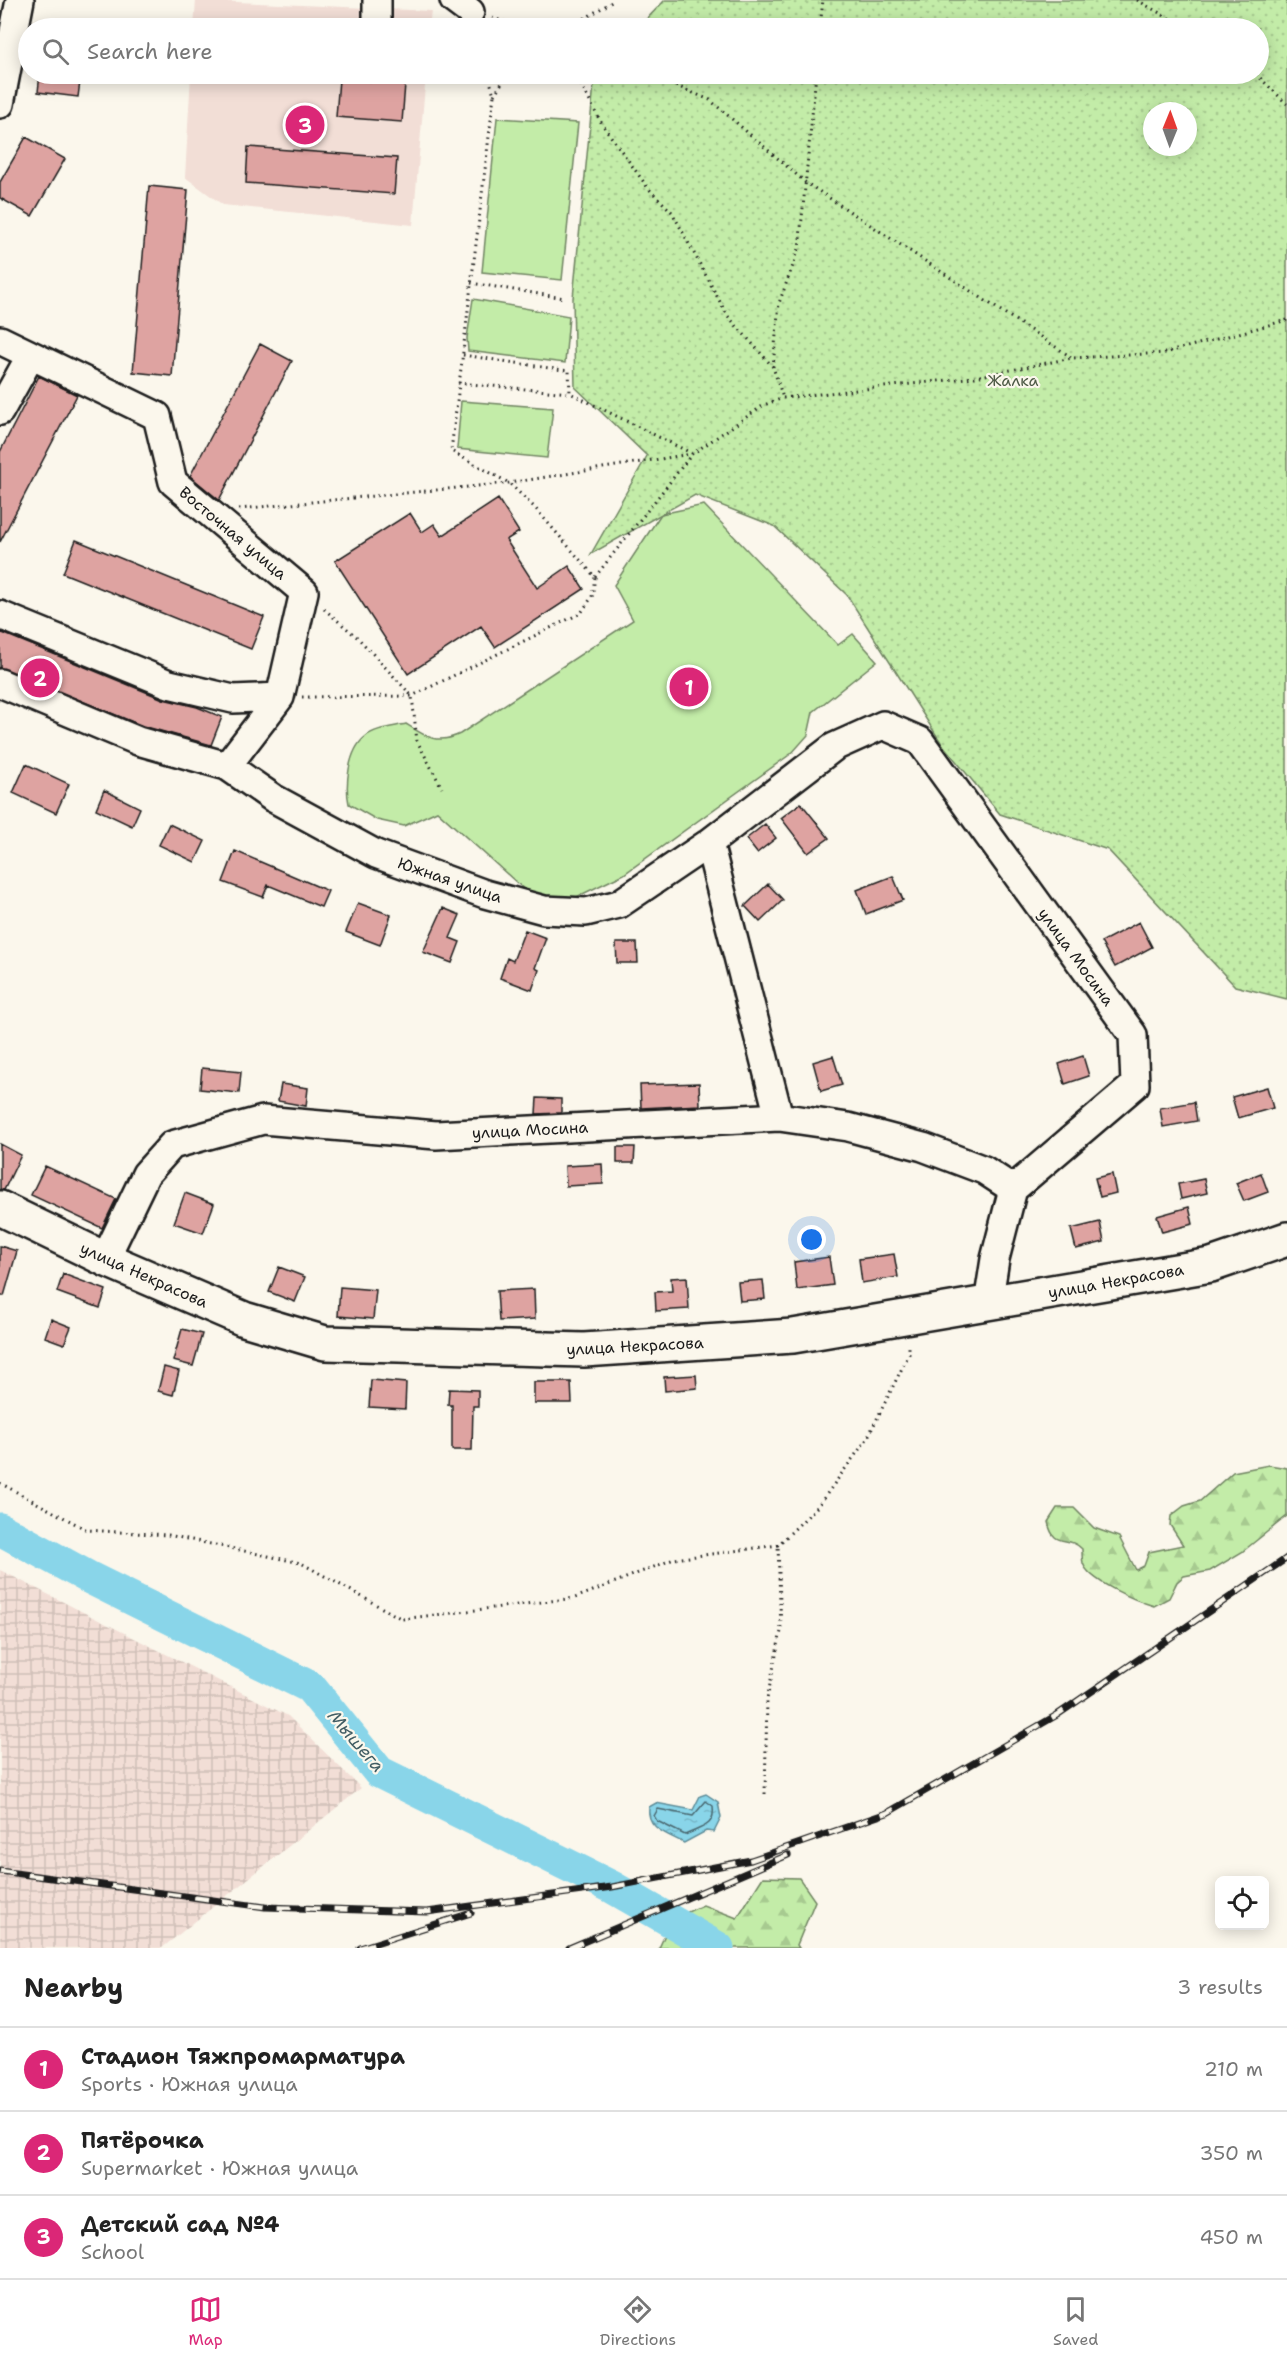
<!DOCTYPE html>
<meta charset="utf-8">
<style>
body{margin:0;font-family:"Shantell Sans",sans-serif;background:#f2f2f2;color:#222}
.controls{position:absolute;right:18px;bottom:18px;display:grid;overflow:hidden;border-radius:9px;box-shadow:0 3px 15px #0003}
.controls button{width:54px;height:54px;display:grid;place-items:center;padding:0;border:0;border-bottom:2px solid #e0e0e0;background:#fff;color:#222;font:30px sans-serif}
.compass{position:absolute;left:1143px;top:102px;width:54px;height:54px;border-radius:50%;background:#fff;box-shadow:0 3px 15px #0003;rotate:1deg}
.you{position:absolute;left:812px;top:1240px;width:21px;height:21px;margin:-15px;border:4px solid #fff;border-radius:50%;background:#1a73e8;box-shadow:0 0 0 9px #1a73e833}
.badge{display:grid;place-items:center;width:39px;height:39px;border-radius:50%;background:#db2777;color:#fff;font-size:20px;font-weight:700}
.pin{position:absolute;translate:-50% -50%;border:3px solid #fff;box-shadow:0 2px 6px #0006}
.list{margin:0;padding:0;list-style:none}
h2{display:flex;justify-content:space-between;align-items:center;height:78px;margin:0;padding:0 24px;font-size:26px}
h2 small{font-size:20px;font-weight:400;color:#767676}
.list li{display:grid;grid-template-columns:39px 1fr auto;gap:18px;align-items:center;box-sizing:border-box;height:84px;padding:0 24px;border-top:2px solid #e0e0e0}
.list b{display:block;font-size:22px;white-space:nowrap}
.list p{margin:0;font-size:20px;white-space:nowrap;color:#767676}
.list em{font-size:20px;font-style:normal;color:#767676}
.icon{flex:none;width:33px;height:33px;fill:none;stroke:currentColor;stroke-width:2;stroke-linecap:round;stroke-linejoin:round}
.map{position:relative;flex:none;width:1287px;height:1948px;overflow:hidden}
.search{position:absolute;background:#fff;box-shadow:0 3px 15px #0003;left:18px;right:18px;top:18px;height:66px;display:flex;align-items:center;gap:15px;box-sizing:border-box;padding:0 21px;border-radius:33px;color:#767676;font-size:22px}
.sheet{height:330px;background:#fff}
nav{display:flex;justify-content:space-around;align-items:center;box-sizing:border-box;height:84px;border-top:2px solid #e0e0e0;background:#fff;font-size:16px;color:#767676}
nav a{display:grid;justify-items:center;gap:3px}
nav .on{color:#db2777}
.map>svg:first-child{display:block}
</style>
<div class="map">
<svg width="1287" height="1948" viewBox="0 0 1287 1948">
<defs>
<pattern id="industrial-grid" width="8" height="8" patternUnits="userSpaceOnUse" patternTransform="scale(1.5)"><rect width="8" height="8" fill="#f2ded6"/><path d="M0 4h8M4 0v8" fill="none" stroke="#cfbeb7"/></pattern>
<pattern id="forest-firs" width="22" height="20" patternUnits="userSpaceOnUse" patternTransform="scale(1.5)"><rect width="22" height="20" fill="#c3eca8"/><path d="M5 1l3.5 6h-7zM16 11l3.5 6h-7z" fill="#a7ca90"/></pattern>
<pattern id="park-dots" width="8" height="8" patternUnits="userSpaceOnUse" patternTransform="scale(1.5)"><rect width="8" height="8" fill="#c3eca8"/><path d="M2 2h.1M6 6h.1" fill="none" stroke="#a7ca90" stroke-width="1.8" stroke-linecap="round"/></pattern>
<pattern id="water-ripples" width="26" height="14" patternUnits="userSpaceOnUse" patternTransform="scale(1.5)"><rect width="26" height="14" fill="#89d5e9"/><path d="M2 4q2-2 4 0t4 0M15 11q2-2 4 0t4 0" fill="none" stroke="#76b6c7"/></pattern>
</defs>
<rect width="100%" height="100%" fill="#fbf7ec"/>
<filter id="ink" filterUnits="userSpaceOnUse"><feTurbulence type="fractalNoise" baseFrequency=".0167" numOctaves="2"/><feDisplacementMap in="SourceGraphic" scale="12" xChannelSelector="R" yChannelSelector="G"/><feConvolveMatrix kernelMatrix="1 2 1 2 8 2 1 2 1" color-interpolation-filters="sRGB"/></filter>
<g filter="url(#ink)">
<path fill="#f2ded6" d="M196 0 431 11 429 28H194Z
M191 74H426L413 225 223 205 185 177Z"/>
<path fill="url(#industrial-grid)" d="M0 1570 288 1716 361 1788 162 1948H0Z"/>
<path fill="#c3eca8" stroke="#708462" stroke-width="1.5" d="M497 118 578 123 562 280 482 272Z
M473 299 569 316 565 363 468 351 467 338Z
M461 401 553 408 547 458 457 449Z
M704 505 838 645 853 634 877 661 813 712 808 735 792 753 624 874 562 904 536 900 437 811 404 826 377 820 349 804C345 785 348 751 365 737 375 728 393 727 406 724 426 737 437 745 460 734L633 620 614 585 661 514Z"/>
<path fill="url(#forest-firs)" stroke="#708462" stroke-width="1.5" d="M1269 1465 1287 1468V1516L1242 1552 1210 1571 1184 1576 1177 1582 1169 1598 1154 1606C1137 1601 1088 1581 1083 1563 1082 1559 1082 1553 1082 1549 1068 1534 1054 1550 1048 1522L1057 1508H1074L1094 1528 1119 1537 1136 1570 1144 1566 1149 1552 1183 1545 1170 1525 1171 1516 1184 1506 1200 1501 1233 1472Z
M763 1877 799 1878 815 1901 797 1945 799 1948H659L672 1919 703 1905 737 1918Z"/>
<path fill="url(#park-dots)" stroke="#708462" stroke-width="1.5" fill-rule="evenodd" d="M665 0H1287V999L1235 986 1108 850 1000 814 942 744 847 595 774 526 695 495 591 554 647 456 575 387 573 298 595 74H1258V28H638ZM1152 111H1188V147H1152Z"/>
<path fill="url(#water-ripples)" stroke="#5d8b97" stroke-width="1.5" d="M706 1794 718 1802 721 1818 714 1832 706 1831 684 1843C668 1834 646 1829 649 1807L656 1803 693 1810 700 1796Z"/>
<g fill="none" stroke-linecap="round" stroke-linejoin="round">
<path stroke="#48666e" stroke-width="1.5" d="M706 1801 713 1806C716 1827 701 1827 685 1835L657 1821 654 1816 658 1809 693 1816Z"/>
<path stroke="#89d5e9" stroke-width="33" d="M0 1529 88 1577 310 1687 379 1772 612 1887 718 1948"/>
</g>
<path fill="#dea3a1" stroke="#1c1c1c" stroke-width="1.5" d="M40 74H81L78 97 38 92Z
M339 79 405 84 402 122 336 117Z
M26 137 65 159 32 216 0 198V182Z
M248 147 397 158 394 194 246 183Z
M149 186 188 190 172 376 133 372Z
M260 344 292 361 219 500 190 476Z
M39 376 77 395 0 542V452Z
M498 499 519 532 506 540 537 588 569 566 584 589 495 647 481 626 408 674 335 561 410 513 422 532 434 524 442 536Z
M76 540 264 617 251 649 63 573Z
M0 632 163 699 197 707 222 717 211 745 143 726 0 668Z
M26 764 69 784 56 813 13 793Z
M104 790 140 808 132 826 96 809Z
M801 803 829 838 808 853 781 818Z
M169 824 205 841 195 862 159 845Z
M765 824 776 838 757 853 746 839Z
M235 851 328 891 321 907 268 885 263 897 223 882Z
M893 876 903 900 866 914 857 890Z
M768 884 783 900 760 922 745 906Z
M358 903 391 915 380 945 346 932Z
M443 908 460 915 450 938 460 942 452 963 423 952Z
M1139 922 1152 947 1115 967 1101 942Z
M525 930 546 938 535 968 539 970 532 990 500 978 507 958 513 961Z
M616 943H637L638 963H617Z
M833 1056 842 1085 821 1091 813 1062Z
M1083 1056 1089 1076 1065 1084 1059 1064Z
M202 1068 241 1072 239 1093 200 1089Z
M699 1083 700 1105 641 1108 640 1085Z
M281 1084 308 1088 306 1106 278 1101Z
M1267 1087 1273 1108 1238 1118 1232 1097Z
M537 1098 561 1099V1113L536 1114Z
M1194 1102 1197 1121 1163 1127 1160 1108Z
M0 1144 21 1155 4 1190 0 1189Z
M617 1147H635L634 1163H617Z
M602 1164 603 1184 566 1186 565 1166Z
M45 1166 116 1199 102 1228 31 1195Z
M1261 1173 1268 1192 1244 1201 1236 1183Z
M1112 1174 1116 1193 1100 1197 1095 1178Z
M1204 1179 1207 1193 1181 1199 1178 1184Z
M185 1193 214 1204 203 1233 174 1223Z
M1189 1207 1193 1224 1162 1232 1157 1216Z
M1100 1222 1104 1242 1076 1249 1071 1229Z
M0 1246 17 1251 4 1296H0Z
M894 1254 898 1277 862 1283 859 1259Z
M829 1257 833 1285 797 1290 794 1262Z
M279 1267 305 1277 295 1302 269 1292Z
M63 1274 106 1290 100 1308 57 1292Z
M687 1277 689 1309 656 1311 655 1292 672 1291 671 1278Z
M763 1280 765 1299 740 1301 738 1282Z
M340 1287 376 1290 373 1319 338 1316Z
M534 1289 535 1319 499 1321 497 1291Z
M51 1319 71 1327 64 1344 45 1337Z
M182 1329 202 1334 193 1366 173 1361Z
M164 1367 179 1371 173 1395 158 1391Z
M696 1375 697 1388 665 1391 664 1377Z
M371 1380 406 1383 405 1409 369 1407Z
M534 1382H571L572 1403H534Z
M449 1389 478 1390V1406H473L472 1450H452V1405H448Z"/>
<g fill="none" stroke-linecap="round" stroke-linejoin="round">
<g stroke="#1c1c1c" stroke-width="32">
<path id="minor" d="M454 0 470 12
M377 28V0
M0 104 20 0
M0 340 157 416 173 482 304 592 280 697 227 766
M0 411 31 355
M0 615 169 684 233 699 280 697
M0 683 138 741 227 766 273 798 376 854 485 894 544 910 586 912 619 904 709 843 834 747 883 725 920 741 1133 1035 1135 1085 1013 1189 984 1170 923 1147 848 1127 779 1117 436 1135 263 1120 172 1145 146 1174 105 1259
M709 843 779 1117
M988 1304 995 1259 1013 1189"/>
</g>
<g stroke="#1c1c1c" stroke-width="38">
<path id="major" d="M0 1208 105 1259 244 1319 325 1343 584 1350 793 1336 1211 1265 1287 1239"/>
</g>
<path stroke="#1c1c1c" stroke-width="3" stroke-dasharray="1.5 4.5" stroke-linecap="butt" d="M1137 0 1186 28
M492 18 527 28
M569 28 615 0
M820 28 823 0
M575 74 602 124 648 188 672 212 727 315 773 367 783 398
M648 74 710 100 805 182 1071 357
M1256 74 1287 104
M494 95 508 74
M471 283 564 298
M463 355 569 371 570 393 691 453
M773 367 779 303 799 249 816 74
M458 383 570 393
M239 509 509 483 691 454
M595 577 692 454 764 405 783 398 975 377 1072 358 1165 353 1287 320
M324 609 358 638 412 696 417 741 442 788
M302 697 412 696 581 613 592 597 595 577 535 508 509 483 451 451 494 95 488 74
M0 1483 87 1530 168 1535 301 1563 402 1619 575 1598 674 1559 778 1545 818 1506 867 1439 909 1354V1343
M765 1794 767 1699 781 1631 778 1545"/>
<use href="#minor" stroke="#fbf7ec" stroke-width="27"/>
<use href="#major" stroke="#fbf7ec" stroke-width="33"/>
<g stroke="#1c1c1c" stroke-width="7">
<path id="rail" d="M0 1871 265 1907 427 1912 612 1887 751 1860 887 1813 1057 1715 1287 1558
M360 1948 471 1913
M569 1948 788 1855"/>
</g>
<use href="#rail" stroke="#fbf7ec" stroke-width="4.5" stroke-dasharray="14" stroke-linecap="butt"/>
</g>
</g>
<g text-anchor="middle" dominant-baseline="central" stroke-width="4.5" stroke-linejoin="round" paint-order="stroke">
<g font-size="16" fill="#4e5a46" stroke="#fbf7ec">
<text x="1013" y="380">Жалка</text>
</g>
<g font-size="16" fill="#1c1c1c" stroke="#fbf7ec">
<text transform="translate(233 533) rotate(40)">Восточная улица</text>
<text transform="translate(450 880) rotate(19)">Южная улица</text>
<text transform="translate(1076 957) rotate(54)">улица Мосина</text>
<text transform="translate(530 1130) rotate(-3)">улица Мосина</text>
<text transform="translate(144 1275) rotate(24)">улица Некрасова</text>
<text transform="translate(1116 1281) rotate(-10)">улица Некрасова</text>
<text transform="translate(635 1346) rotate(-3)">улица Некрасова</text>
</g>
<g font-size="18" font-style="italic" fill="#425d64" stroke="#fbf7ec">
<text transform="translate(356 1741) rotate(49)">Мышега</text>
</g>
</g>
</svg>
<div class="controls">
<button><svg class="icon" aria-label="locate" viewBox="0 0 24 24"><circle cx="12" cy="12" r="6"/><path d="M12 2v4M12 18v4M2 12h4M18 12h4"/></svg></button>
</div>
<svg class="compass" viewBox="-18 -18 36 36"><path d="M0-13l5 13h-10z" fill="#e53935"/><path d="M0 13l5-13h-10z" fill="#767676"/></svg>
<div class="you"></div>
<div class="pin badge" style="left:689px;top:687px">1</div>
<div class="pin badge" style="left:40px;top:678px">2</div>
<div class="pin badge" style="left:305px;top:125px">3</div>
<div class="search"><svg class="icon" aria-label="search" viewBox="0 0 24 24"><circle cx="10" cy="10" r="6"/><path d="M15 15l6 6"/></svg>Search here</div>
</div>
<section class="sheet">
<h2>Nearby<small>3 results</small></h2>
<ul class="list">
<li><span class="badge">1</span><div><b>Стадион Тяжпромарматура</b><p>Sports · Южная улица</p></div><em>210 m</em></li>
<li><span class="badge">2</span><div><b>Пятёрочка</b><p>Supermarket · Южная улица</p></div><em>350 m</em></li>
<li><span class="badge">3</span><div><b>Детский сад №4</b><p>School</p></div><em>450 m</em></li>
</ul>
</section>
<nav>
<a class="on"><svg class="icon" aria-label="map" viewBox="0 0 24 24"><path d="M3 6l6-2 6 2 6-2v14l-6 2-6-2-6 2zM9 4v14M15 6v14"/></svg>Map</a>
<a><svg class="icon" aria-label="directions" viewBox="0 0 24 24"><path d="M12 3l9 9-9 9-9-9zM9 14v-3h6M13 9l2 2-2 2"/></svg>Directions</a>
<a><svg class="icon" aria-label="saved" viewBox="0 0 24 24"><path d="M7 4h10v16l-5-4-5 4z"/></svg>Saved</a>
</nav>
